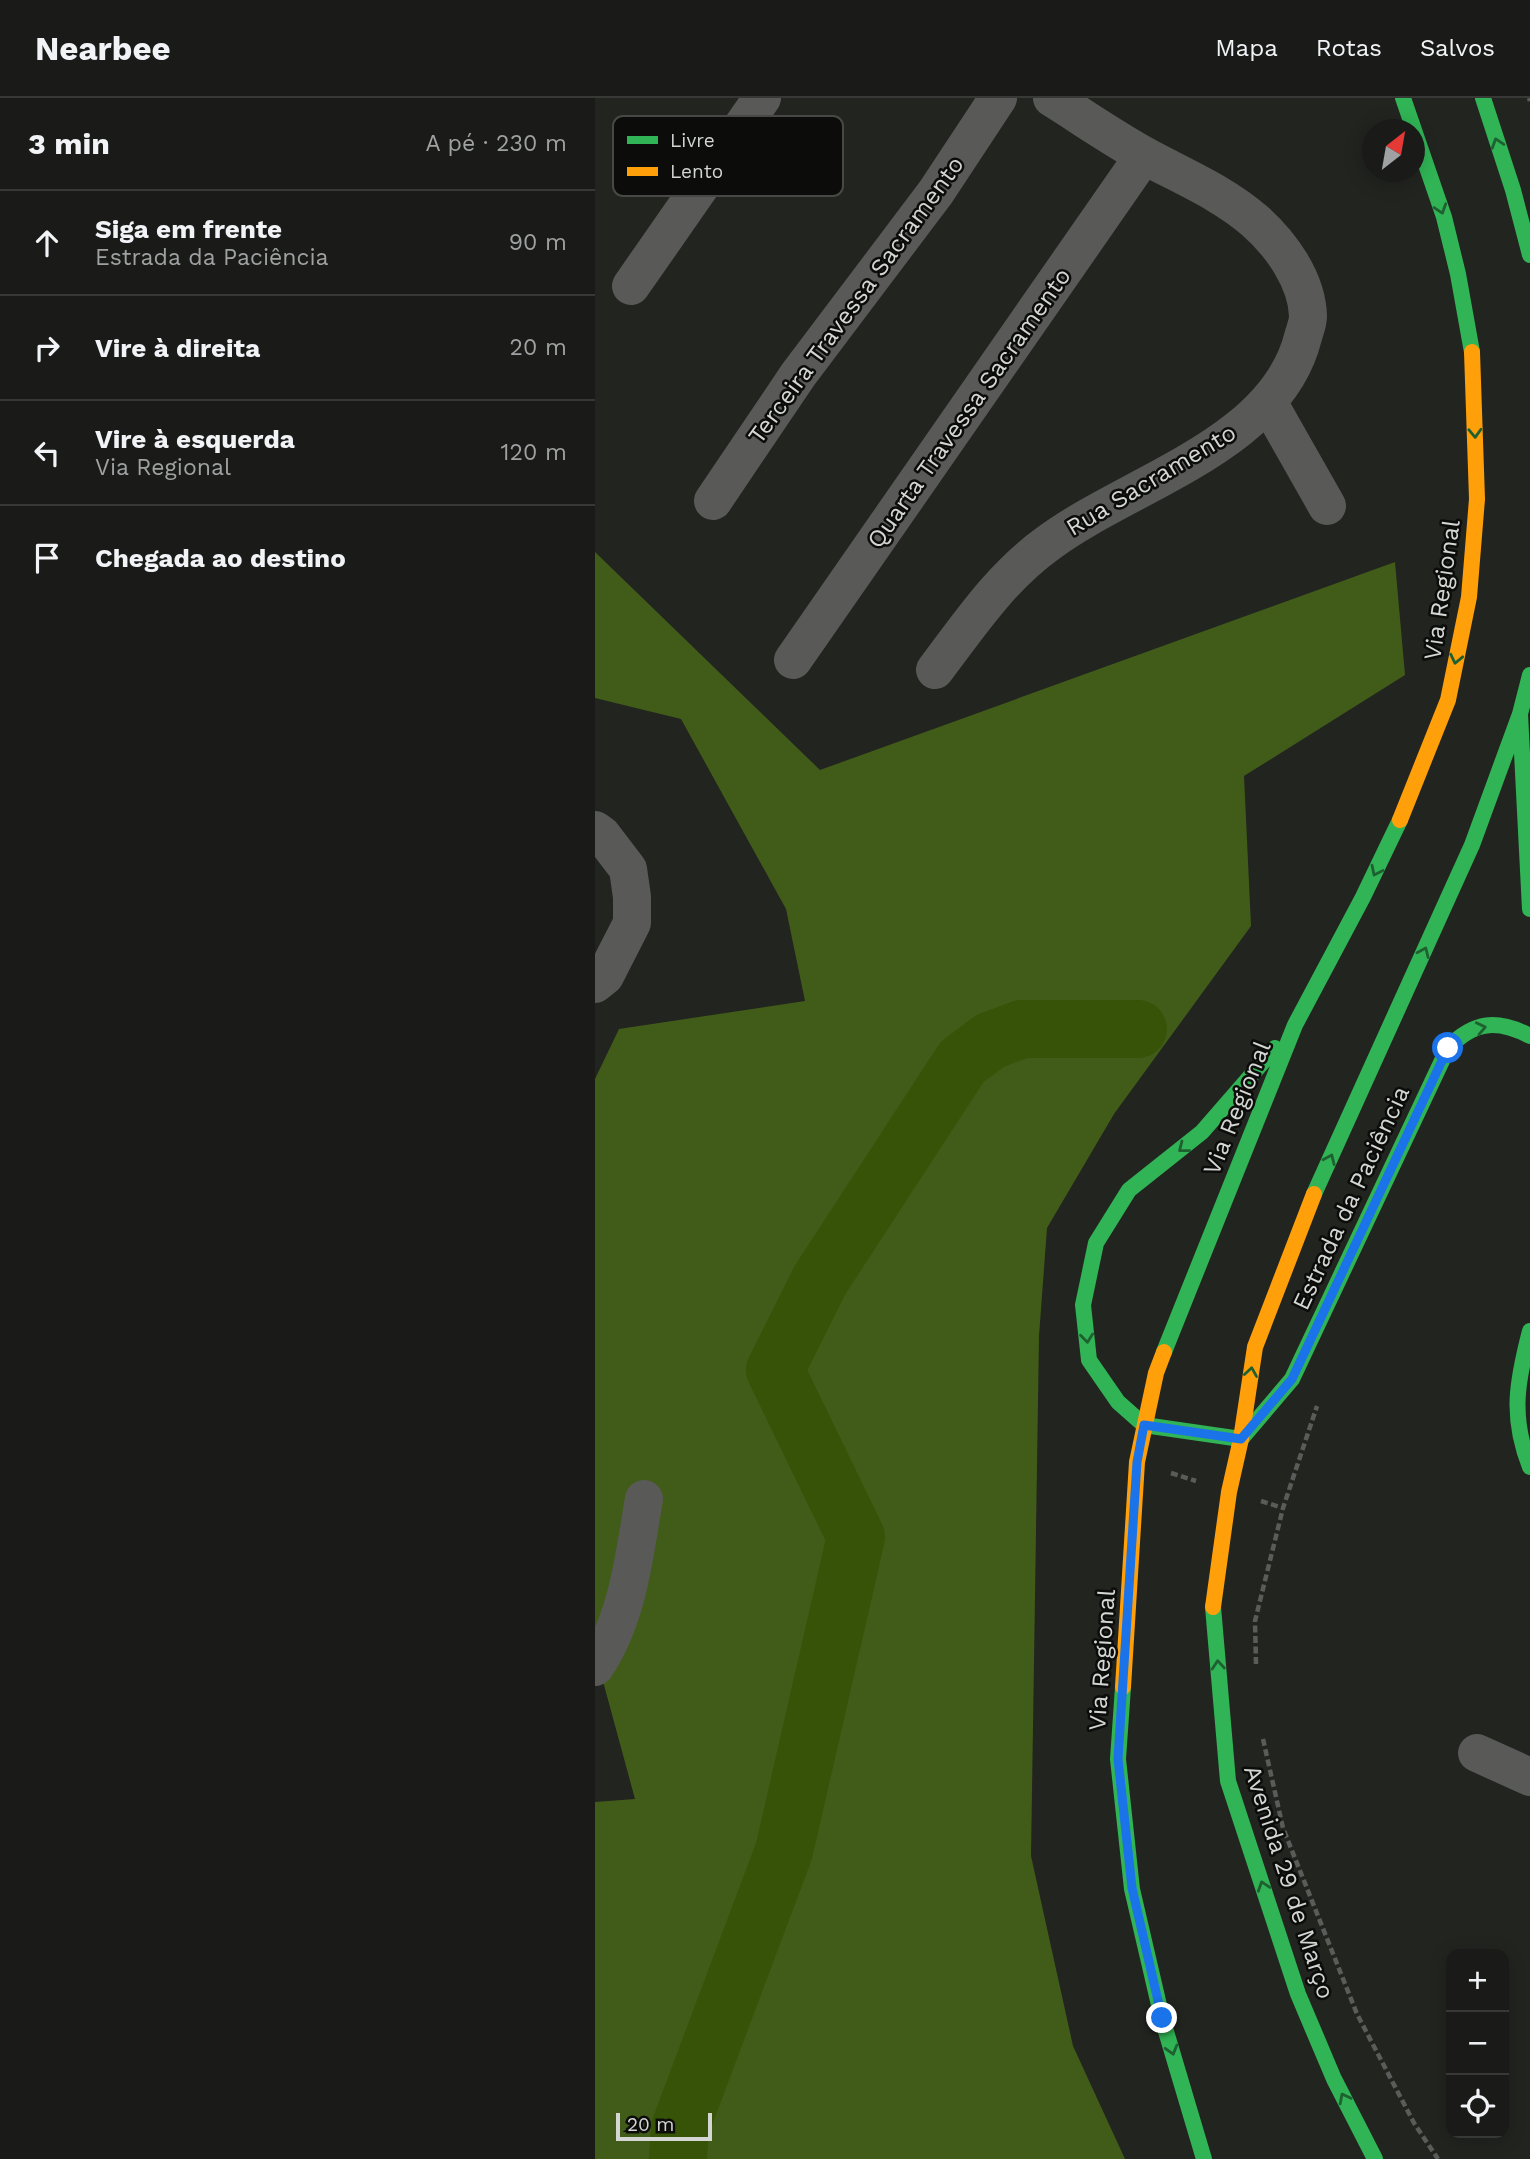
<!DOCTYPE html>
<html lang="pt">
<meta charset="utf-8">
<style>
body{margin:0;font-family:"Work Sans",sans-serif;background:#272825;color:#f1f3f6}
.controls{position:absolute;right:21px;bottom:21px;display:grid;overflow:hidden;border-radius:14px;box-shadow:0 4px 18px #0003}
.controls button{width:63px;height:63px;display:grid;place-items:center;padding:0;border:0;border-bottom:2px solid #383937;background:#1a1b18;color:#f1f3f6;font:35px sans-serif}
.compass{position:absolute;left:767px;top:21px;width:63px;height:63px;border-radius:50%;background:#1a1b18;box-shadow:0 4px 18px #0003;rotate:31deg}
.scale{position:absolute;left:21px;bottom:18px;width:96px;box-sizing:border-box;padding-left:7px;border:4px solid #d4d6d3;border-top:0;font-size:19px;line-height:24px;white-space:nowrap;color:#d4d6d3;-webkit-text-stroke:5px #0c0d0b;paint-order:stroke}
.stop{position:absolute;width:21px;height:21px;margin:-16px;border:5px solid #1a73e8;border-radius:50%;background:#fff}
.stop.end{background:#1a73e8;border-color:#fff;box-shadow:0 2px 7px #0008}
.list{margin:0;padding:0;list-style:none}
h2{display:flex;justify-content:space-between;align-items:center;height:91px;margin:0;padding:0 28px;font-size:30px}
h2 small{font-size:23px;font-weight:400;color:#9fa1a2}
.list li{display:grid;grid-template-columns:46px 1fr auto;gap:21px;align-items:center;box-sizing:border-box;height:105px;padding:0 28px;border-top:2px solid #383937}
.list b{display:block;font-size:26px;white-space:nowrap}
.list p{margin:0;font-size:23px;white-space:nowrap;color:#9fa1a2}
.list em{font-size:23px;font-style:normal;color:#9fa1a2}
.icon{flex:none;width:38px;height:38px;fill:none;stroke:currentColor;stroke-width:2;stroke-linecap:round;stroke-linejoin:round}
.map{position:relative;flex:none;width:935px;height:2061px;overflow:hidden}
header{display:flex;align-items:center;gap:42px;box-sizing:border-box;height:98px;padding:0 35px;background:#1a1b18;border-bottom:2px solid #383937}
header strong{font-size:33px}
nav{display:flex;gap:38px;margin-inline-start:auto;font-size:24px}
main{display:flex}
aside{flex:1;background:#1a1b18}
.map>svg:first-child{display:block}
</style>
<header>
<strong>Nearbee</strong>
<nav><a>Mapa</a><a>Rotas</a><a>Salvos</a></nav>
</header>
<main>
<aside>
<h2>3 min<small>A pé · 230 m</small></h2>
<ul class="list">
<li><svg class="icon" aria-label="ahead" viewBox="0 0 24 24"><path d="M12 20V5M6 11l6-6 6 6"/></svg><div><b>Siga em frente</b><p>Estrada da Paciência</p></div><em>90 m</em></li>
<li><svg class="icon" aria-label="right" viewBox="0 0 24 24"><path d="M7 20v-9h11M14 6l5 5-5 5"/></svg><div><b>Vire à direita</b></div><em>20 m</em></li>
<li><svg class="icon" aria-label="left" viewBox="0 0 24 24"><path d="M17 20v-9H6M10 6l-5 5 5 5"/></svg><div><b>Vire à esquerda</b><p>Via Regional</p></div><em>120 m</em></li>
<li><svg class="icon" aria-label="arrive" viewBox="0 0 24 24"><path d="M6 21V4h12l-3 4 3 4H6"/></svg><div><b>Chegada ao destino</b></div></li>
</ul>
</aside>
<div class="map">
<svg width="935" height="2061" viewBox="0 0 935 2061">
<rect width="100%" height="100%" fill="#222420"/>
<path fill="#415c19" d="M0 454 225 672 800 464 810 577 649 678 656 828 519 1016 452 1130 444 1238 436 1758 478 1948 530 2061H0V1704L40 1701 0 1554V981L24 931 210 903 191 811 86 621 0 600Z"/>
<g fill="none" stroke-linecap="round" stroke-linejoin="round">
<path stroke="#375307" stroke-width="58" d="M83 2061 85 2030 189 1753 261 1439 180 1272 225 1182 367 964 395 943 427 931H543"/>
<path stroke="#5b5c5a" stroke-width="4.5" stroke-dasharray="7 3.5" stroke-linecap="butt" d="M934 0 935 3
M576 1375 601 1383
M666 1403 688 1410
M661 1566 660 1523 688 1410 722 1308
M668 1641 688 1730 762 1916 819 2025 843 2061"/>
<path stroke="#595a57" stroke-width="38" d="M36 188 167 0
M673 304 732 408
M118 403 203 277 341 94 403 0
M198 562 549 57
M340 572C374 527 406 479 452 446 533 385 681 348 708 239 710 232 713 225 713 218 712 182 686 146 660 123 628 95 589 79 552 59 519 41 489 20 457 0
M0 732 7 737 33 771 37 799V825L10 878 0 886
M0 1569C33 1520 39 1459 49 1401
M882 1655 935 1679"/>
<path stroke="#30b455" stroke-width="16" d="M808 0 849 119 863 176 877 254
M888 0 918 92 935 157
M925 616 935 811
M719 1096 877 747 925 616 935 577
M935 1233C922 1283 915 1319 935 1369
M569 1254 700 927 768 799 805 722
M646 1341 697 1281 853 950C879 923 902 921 935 938
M646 1341 549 1327 523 1304 494 1262 488 1207 501 1145 534 1092 607 1034 680 950
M618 1509 633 1683 703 1896 739 1981 780 2061
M528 1589 523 1661 537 1791 567 1920 609 2061"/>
<path stroke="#ff9f0a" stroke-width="16" d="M805 722 853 602 874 499 882 401 877 254
M618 1509 634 1394 646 1341 660 1249 719 1096
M528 1589 542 1364 561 1275 569 1254"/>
</g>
<defs><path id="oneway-chevron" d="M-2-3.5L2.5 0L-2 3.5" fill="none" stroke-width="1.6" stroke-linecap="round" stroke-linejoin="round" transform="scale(1.75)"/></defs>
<g stroke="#1e6030">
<use href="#oneway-chevron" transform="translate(902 45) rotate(-108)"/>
<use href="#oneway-chevron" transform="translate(846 111) rotate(72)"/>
<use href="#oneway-chevron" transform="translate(880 335) rotate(88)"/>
<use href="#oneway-chevron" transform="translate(861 561) rotate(102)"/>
<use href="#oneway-chevron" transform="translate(781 773) rotate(116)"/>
<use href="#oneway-chevron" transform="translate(829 854) rotate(-66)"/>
<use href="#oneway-chevron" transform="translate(886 930) rotate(-12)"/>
<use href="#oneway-chevron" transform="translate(588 1050) rotate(142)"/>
<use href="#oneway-chevron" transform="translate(735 1061) rotate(-66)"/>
<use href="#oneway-chevron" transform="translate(492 1240) rotate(84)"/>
<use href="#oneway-chevron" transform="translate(656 1274) rotate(-81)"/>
<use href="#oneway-chevron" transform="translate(623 1567) rotate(-95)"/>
<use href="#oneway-chevron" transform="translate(668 1788) rotate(-108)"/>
<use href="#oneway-chevron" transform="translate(577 1952) rotate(74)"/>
<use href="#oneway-chevron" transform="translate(749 2000) rotate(-117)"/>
</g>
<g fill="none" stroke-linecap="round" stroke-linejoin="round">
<path stroke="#1a73e8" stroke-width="9" d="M567 1920 537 1790 523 1661 542 1364 549 1327 646 1341 697 1281 853 950"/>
</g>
<g text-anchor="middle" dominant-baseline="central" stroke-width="5" stroke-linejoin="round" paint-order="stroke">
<g font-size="24" fill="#d4d6d3" stroke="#0c0d0b">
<text transform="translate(261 202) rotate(-54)">Terceira Travessa Sacramento</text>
<text transform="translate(374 310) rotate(-55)">Quarta Travessa Sacramento</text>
<text transform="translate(556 382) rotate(-31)">Rua Sacramento</text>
<text transform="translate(847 492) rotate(-82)">Via Regional</text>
<text transform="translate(642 1010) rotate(-68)">Via Regional</text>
<text transform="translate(756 1100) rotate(-65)">Estrada da Paciência</text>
<text transform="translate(507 1562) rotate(-86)">Via Regional</text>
<text transform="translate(694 1784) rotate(72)">Avenida 29 de Março</text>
</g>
</g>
<rect x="18" y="18" width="230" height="80" rx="10" fill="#0c0d0b" stroke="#484947" stroke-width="2"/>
<rect x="32" y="38" width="31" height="8" fill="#30b455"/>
<rect x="32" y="69" width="31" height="9" fill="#ff9f0a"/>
<g font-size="19" fill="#d4d6d3">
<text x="75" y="49">Livre</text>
<text x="75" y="80">Lento</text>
</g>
</svg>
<div class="controls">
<button>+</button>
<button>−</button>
<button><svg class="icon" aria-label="locate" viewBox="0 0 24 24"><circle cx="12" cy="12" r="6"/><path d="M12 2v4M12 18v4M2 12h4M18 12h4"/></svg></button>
</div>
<svg class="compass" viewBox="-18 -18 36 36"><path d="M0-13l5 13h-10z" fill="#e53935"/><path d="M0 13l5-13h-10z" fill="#9fa1a2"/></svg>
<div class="scale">20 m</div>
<div class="stop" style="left:853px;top:950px"></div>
<div class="stop end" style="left:567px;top:1920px"></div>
</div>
</main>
